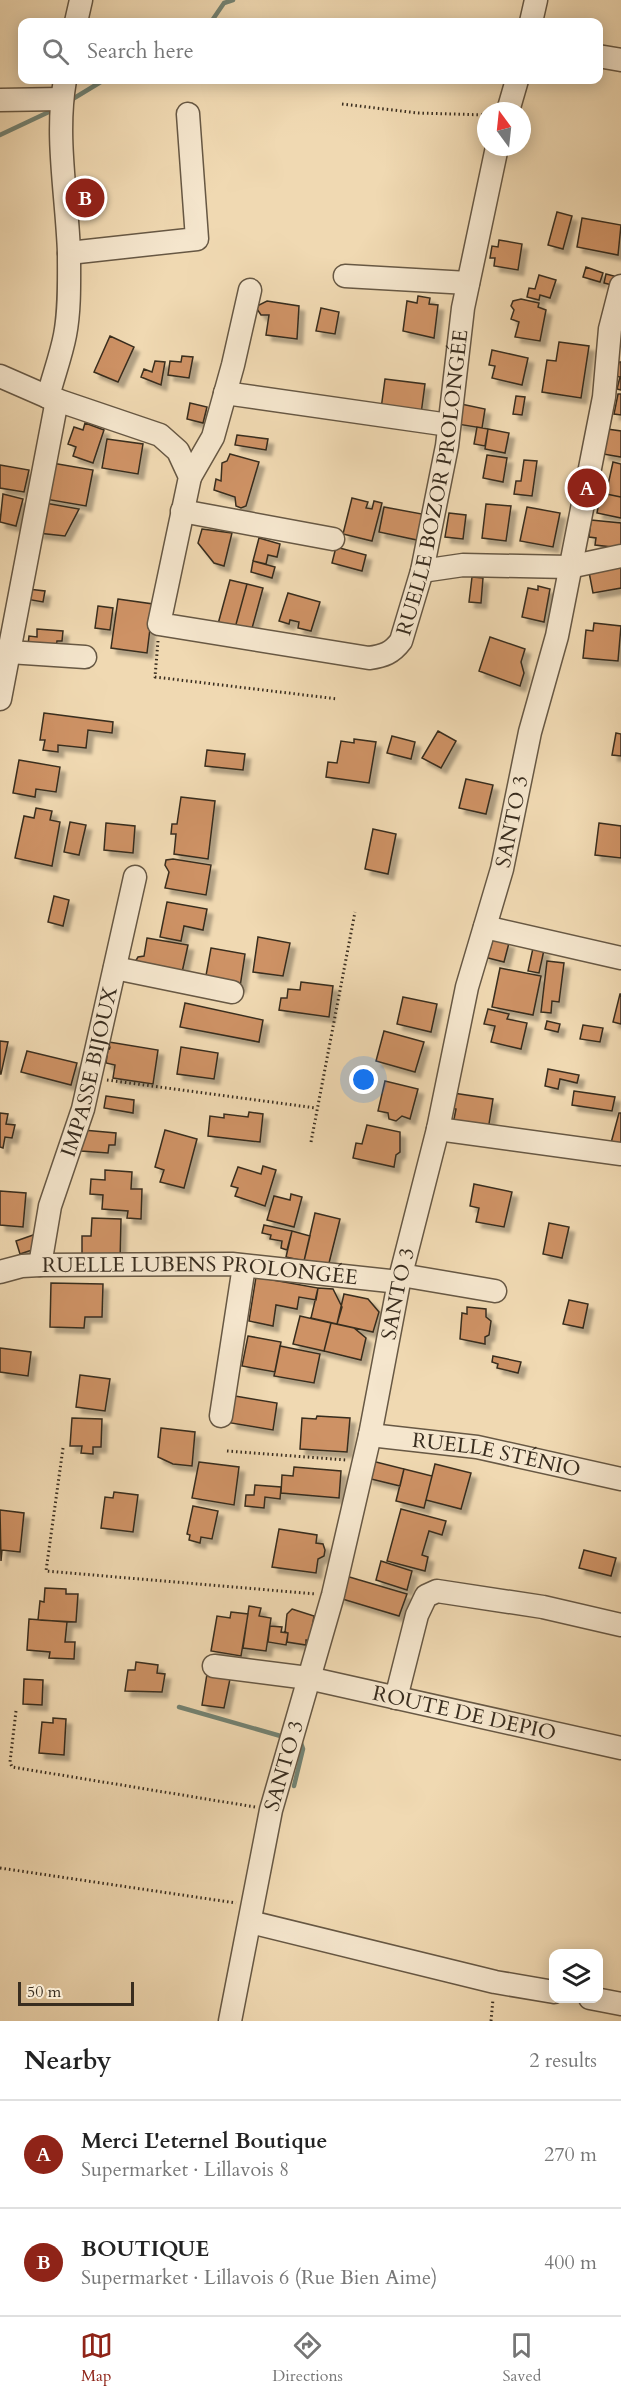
<!DOCTYPE html>
<meta charset="utf-8">
<style>
body{margin:0;font-family:Cardo,serif;background:#f2f2f2;color:#222}
.controls{position:absolute;right:18px;bottom:18px;display:grid;overflow:hidden;border-radius:12px;box-shadow:0 3px 15px #0003}
.controls button{width:54px;height:54px;display:grid;place-items:center;padding:0;border:0;border-bottom:2px solid #e0e0e0;background:#fff;color:#222;font:30px sans-serif}
.compass{position:absolute;left:477px;top:102px;width:54px;height:54px;border-radius:50%;background:#fff;box-shadow:0 3px 15px #0003;rotate:345deg}
.scale{position:absolute;left:18px;bottom:15px;width:116px;box-sizing:border-box;padding-left:6px;border:3px solid #392d1f;border-top:0;font-size:16px;line-height:21px;white-space:nowrap;color:#392d1f;-webkit-text-stroke:4px #f5e6cd;paint-order:stroke}
.you{position:absolute;left:364px;top:1080px;width:21px;height:21px;margin:-15px;border:4px solid #fff;border-radius:50%;background:#1a73e8;box-shadow:0 0 0 9px #1a73e833}
.badge{display:grid;place-items:center;width:39px;height:39px;border-radius:50%;background:#8f2418;color:#fff;font-size:20px;font-weight:700}
.pin{position:absolute;translate:-50% -50%;border:3px solid #fff;box-shadow:0 2px 6px #0006}
.list{margin:0;padding:0;list-style:none}
h2{display:flex;justify-content:space-between;align-items:center;height:78px;margin:0;padding:0 24px;font-size:26px}
h2 small{font-size:20px;font-weight:400;color:#767676}
.list li{display:grid;grid-template-columns:39px 1fr auto;gap:18px;align-items:center;box-sizing:border-box;height:108px;padding:0 24px;border-top:2px solid #e0e0e0}
.list b{display:block;font-size:22px;white-space:nowrap}
.list p{margin:0;font-size:20px;white-space:nowrap;color:#767676}
.list em{font-size:20px;font-style:normal;color:#767676}
.icon{flex:none;width:33px;height:33px;fill:none;stroke:currentColor;stroke-width:2;stroke-linecap:round;stroke-linejoin:round}
.map{position:relative;flex:none;width:621px;height:2021px;overflow:hidden}
.search{position:absolute;background:#fff;box-shadow:0 3px 15px #0003;left:18px;right:18px;top:18px;height:66px;display:flex;align-items:center;gap:15px;box-sizing:border-box;padding:0 21px;border-radius:12px;color:#767676;font-size:22px}
.sheet{height:294px;background:#fff}
nav{display:flex;justify-content:space-around;align-items:center;box-sizing:border-box;height:84px;border-top:2px solid #e0e0e0;background:#fff;font-size:16px;color:#767676}
nav a{display:grid;justify-items:center;gap:3px}
nav .on{color:#8f2418}
.map>svg:first-child{display:block}
</style>
<div class="map">
<svg width="621" height="2021" viewBox="0 0 621 2021">
<defs>
<filter id="shadow"><feDropShadow dx="5.5" dy="5.5" stdDeviation="1.5" flood-color="#0004"/></filter>
</defs>
<rect width="100%" height="100%" fill="#f0d9b2"/>
<filter id="stains"><feTurbulence type="fractalNoise" baseFrequency=".00333" numOctaves="4"/><feColorMatrix values="0 0 0 0 .2 0 0 0 0 .09 0 0 0 0 .02 0 0 0 .5 -.17"/></filter>
<radialGradient id="worn" r=".72"><stop offset=".6" stop-color="#630" stop-opacity="0"/><stop offset="1" stop-color="#630" stop-opacity=".3"/></radialGradient>
<g fill="none" stroke-linecap="round" stroke-linejoin="round">
<path stroke="#738272" stroke-width="4.5" d="M211 22 224 3 233 0
M71 100 104 80
M0 135 53 110
M179 1707 284 1737
M294 1786 303 1749 301 1743 297 1742"/>
</g>
<path fill="#ce9265" stroke="#392d1f" stroke-width="1.5" filter="url(#shadow)" d="M557 212 572 216 563 249 548 245Z
M582 218 621 225 618 255 577 247Z
M499 240 522 244 518 270 494 266 495 258H490L492 246 498 247Z
M586 267 603 273 600 282 583 277Z
M606 274 614 276 612 285 604 283Z
M539 275 556 280 550 298 540 295 539 300 527 297 529 288 535 289Z
M418 296 430 298 429 304 438 305 434 338 403 331 407 301 417 303Z
M521 299 539 303 538 307 546 310 540 341 515 337 519 322 511 319 514 310 511 306 513 301Z
M267 301 299 306 297 339 266 335 269 315H261L257 309 259 305Z
M321 308 339 312 335 334 316 331Z
M110 336 134 347 118 382 94 372Z
M559 342 589 346 581 398 542 392 547 360 556 361Z
M492 350 528 358 522 385 492 378 495 366 489 365Z
M182 356 193 357 189 378 168 375 170 361 181 362Z
M155 361 165 362 161 385 141 377 144 369 152 372Z
M619 362H621V390L617 389 620 377 616 376Z
M385 379 425 384 421 414 381 409Z
M618 394H621V415L614 414Z
M516 396 525 397 522 415 513 414Z
M190 403 207 407 203 423 187 419Z
M461 404 485 409 482 428 457 424Z
M85 423 104 430 93 463 73 456 76 447 68 444 74 427 83 430Z
M477 427 488 429 485 446 474 444Z
M488 429 509 433 505 453 485 449Z
M607 429 621 431V457L603 454Z
M237 435 268 439 266 450 235 445Z
M107 439 143 444 138 474 102 468Z
M230 454 259 462 246 506 241 508 236 506 235 497 214 490 216 479 221 481 222 463 227 461Z
M487 455 507 458 503 482 483 478Z
M524 460 537 461 532 496 514 494 516 481H521Z
M613 462 621 464V497L606 494Z
M52 463 93 470 86 506 45 499Z
M0 465 29 470 24 492 0 488Z
M597 492 621 497V518L597 513 599 502 595 501Z
M3 494 23 499 16 526 0 522Z
M352 498 368 502 366 508 372 509 374 501 382 503 372 541 343 534Z
M45 503 79 509 65 536 38 533Z
M486 504 511 506 506 541 482 538Z
M384 507 422 514 417 540 379 532Z
M527 507 560 513 553 547 520 541Z
M449 513 466 515 463 539 445 537Z
M591 520 621 523V548L595 545 596 538 589 537Z
M202 529 232 533 224 566 214 563 198 543Z
M259 538 280 544 277 557 268 555 266 564 253 561Z
M336 547 366 555 362 571 332 563Z
M253 561 275 567 272 578 251 572Z
M621 566V588L593 593 589 572Z
M472 577 483 578 481 603 469 602Z
M230 580 247 584 235 628 218 624Z
M247 584 263 588 251 632 235 628Z
M538 586 550 589 544 622 522 617 528 588 538 590Z
M28 589 45 591 43 602 26 599Z
M288 593 320 602 311 631 298 628 299 622 290 620 289 624 279 621Z
M118 599 153 604 147 653 111 648Z
M98 606 113 608 110 630 95 628Z
M594 623 621 626 618 661 583 658 586 630 593 631Z
M37 629 63 631 62 641H57L56 647 28 645 29 636 37 637Z
M490 637 525 649 521 662 524 673 520 686 479 671Z
M44 713 113 722 112 733 88 730 86 748 58 745V752L43 750 45 740H40Z
M438 731 456 741 441 768 422 758Z
M616 733 621 734V756L612 755Z
M392 736 415 742 411 759 387 753Z
M354 739 376 742 369 783 326 777 328 762 337 763 341 741 354 743Z
M207 750 245 754 243 770 205 766Z
M19 760 60 767 56 792 36 789 35 797 13 793Z
M466 779 493 785 486 814 459 808Z
M181 797 215 801 208 859 174 854 176 834H171L172 824H177Z
M36 808 52 811 50 820 60 822 52 866 15 858 24 816 34 818Z
M70 822 86 825 79 855 64 852Z
M106 823 135 826 133 853 104 850Z
M599 823 621 826V858L595 855Z
M373 829 396 834 388 874 365 869Z
M173 859 211 865 206 895 165 888 169 872 165 865 166 860Z
M54 896 69 900 63 926 48 922Z
M167 902 207 909 203 930 184 926 181 941 160 937Z
M258 937 290 943 283 976 253 972Z
M147 938 188 945 181 977 135 962 138 957 144 956Z
M493 938 509 943 504 962 484 957 486 948 490 950Z
M211 948 245 954 240 987 205 981Z
M533 948 544 950 539 973 528 971Z
M547 961 564 963 559 1002 552 1001 551 1013 541 1012Z
M500 968 541 976 533 1015 492 1007Z
M301 982 333 986 329 1017 279 1010 281 998H287L288 989 300 990Z
M620 994H621V1024L613 1022Z
M403 997 437 1004 431 1032 397 1024Z
M185 1003 263 1020 259 1042 180 1027Z
M488 1009 509 1014 507 1019 527 1023 521 1049 491 1042 495 1026 484 1024Z
M547 1021 560 1024 558 1032 545 1029Z
M583 1025 603 1028 600 1042 580 1039Z
M384 1031 424 1042 415 1072 376 1061Z
M0 1041 8 1042 1 1074H0Z
M109 1042 158 1050 153 1084 113 1078 115 1065 106 1063Z
M181 1047 218 1053 214 1079 177 1074Z
M27 1051 77 1063 71 1085 21 1072Z
M548 1069 579 1075 577 1083 560 1079 558 1089 545 1086Z
M385 1081 418 1089 410 1119 402 1116 396 1121 389 1119 388 1113 378 1111Z
M574 1091 615 1097 612 1111 572 1105Z
M453 1093 493 1099 488 1130 453 1124 456 1109 450 1108Z
M106 1096 134 1100 133 1113 104 1108Z
M249 1112 263 1114 260 1142 208 1136 210 1116 224 1118V1114L248 1117Z
M0 1113 8 1114 6 1124 15 1125 12 1138 5 1137 3 1148 0 1147Z
M619 1113H621V1145L611 1143Z
M367 1125 400 1132V1152L396 1155 394 1167 353 1158 356 1143 362 1144Z
M83 1130 116 1133 115 1145H109L108 1153 81 1151Z
M165 1130 197 1139 184 1188 160 1182 164 1170 155 1167Z
M263 1166 276 1170 265 1206 235 1196 238 1188 231 1186 238 1167 261 1174Z
M105 1170 132 1172 131 1189H142L141 1219 127 1218 128 1211 102 1209 103 1195 90 1194 91 1179 105 1180Z
M474 1184 512 1192 504 1227 476 1222 479 1208 470 1206Z
M0 1191 26 1193 23 1227 0 1225Z
M291 1194 302 1197 294 1227 267 1220 274 1196 290 1200Z
M315 1213 340 1219 328 1267 304 1261Z
M92 1218 121 1219 120 1261 82 1260V1236H91Z
M549 1223 569 1227 562 1258 543 1254Z
M264 1225 292 1231 287 1250 281 1248 282 1241 270 1239 271 1235 262 1233Z
M292 1231 310 1236 304 1261 286 1257Z
M36 1234 41 1247 20 1254 16 1241Z
M256 1277 318 1288 316 1300 299 1297 297 1309 276 1305 273 1326 249 1321Z
M51 1283 103 1284 102 1317H85L84 1328 50 1327Z
M318 1288 333 1289 342 1307 337 1324 311 1318Z
M344 1294 368 1299 379 1312 373 1332 337 1324Z
M569 1300 588 1304 583 1328 563 1324Z
M467 1307 486 1309V1317L491 1321 489 1335 485 1337V1344L460 1339 462 1313 467 1314Z
M300 1316 331 1323 324 1351 293 1344Z
M331 1323 354 1328 366 1338 361 1360 324 1351Z
M248 1336 281 1342 275 1372 242 1366Z
M280 1346 320 1354 314 1383 274 1376Z
M0 1348 31 1352 28 1376 0 1372Z
M493 1356 521 1362 518 1373 497 1368 498 1364 492 1362Z
M80 1375 110 1379 105 1411 76 1407Z
M235 1396 277 1403 273 1430 231 1423Z
M317 1416 350 1418 347 1452 300 1449 302 1418 316 1419Z
M72 1418 102 1419 101 1447H93V1454L81 1453 82 1446H70Z
M161 1428 195 1432 192 1466 173 1464 158 1457Z
M372 1461 404 1469 400 1486 367 1478Z
M199 1462 239 1467 234 1505 192 1498Z
M435 1464 471 1473 461 1509 426 1500Z
M294 1467 341 1471 339 1498 281 1493 282 1475 293 1476Z
M404 1469 432 1476 424 1508 396 1501Z
M255 1485 281 1487 280 1499 265 1497 264 1508 245 1506 246 1495H254Z
M114 1492 138 1495 133 1532 101 1528 105 1497 113 1498Z
M193 1506 218 1511 212 1539 201 1537 200 1543 189 1540 190 1535 187 1534Z
M401 1509 446 1521 442 1535 429 1531 422 1555 428 1557 425 1571 387 1561Z
M0 1510 24 1513 20 1552 2 1550 1 1561Z
M279 1529 317 1535 316 1543 323 1544 325 1550 324 1556 318 1559 316 1573 272 1567Z
M584 1550 616 1558 611 1576 579 1568Z
M381 1561 412 1571 407 1590 376 1580Z
M346 1576 407 1594 399 1616 339 1598Z
M45 1588 66 1589V1594H78L76 1622 38 1620 40 1601 44 1602Z
M249 1606 261 1608 259 1616 271 1618 266 1651 243 1648Z
M292 1609 314 1616 310 1640H306V1645L287 1642 288 1633 285 1632 287 1614Z
M231 1612 248 1614 241 1656 211 1651 217 1616 230 1618Z
M29 1619 67 1622 65 1642H75L74 1659 49 1658 50 1652 27 1650Z
M270 1626 282 1627 281 1632 288 1633 286 1645 268 1642Z
M136 1662 158 1665 157 1673 165 1674 162 1692 125 1691 128 1670H135Z
M207 1674 230 1679 224 1708 202 1705Z
M24 1679 43 1680 42 1705 23 1704Z
M53 1718 66 1719 64 1755 39 1753 42 1722 53 1723Z"/>
<g fill="none" stroke-linecap="round" stroke-linejoin="round">
<g stroke="#675844" stroke-width="25">
<g id="minor">
<path d="M76 22 81 0"/>
<path d="M531 22 536 0"/>
<path d="M598 56 621 60"/>
<path d="M0 100 62 99"/>
<path d="M508 111 517 80"/>
<path d="M69 253 197 239 188 114"/>
<path d="M345 276 468 283"/>
<path id="s1" d="M0 376 48 397 160 435 178 451 190 477 159 624 369 658C384 656 392 653 401 641L422 571 447 446 463 308 497 147"/>
<path d="M225 393 449 425"/>
<path d="M48 397C53 377 61 356 65 335 70 309 69 280 69 253 67 196 55 136 65 80"/>
<path d="M190 477 213 437 233 365 250 290"/>
<path d="M182 511 333 539"/>
<path d="M422 571 463 565 569 567 621 556"/>
<path d="M9 652 85 657"/>
<path d="M0 699 57 400"/>
<path d="M485 927 621 958"/>
<path d="M115 968 232 992"/>
<path d="M438 1129 621 1154"/>
<path id="s2" d="M40 1265 50 1206 83 1109 135 877"/>
<path id="s3" d="M0 1272 22 1266 40 1265 232 1264 399 1282"/>
<path d="M401 1275 495 1291"/>
<path d="M221 1416 244 1266"/>
<path id="s4" d="M370 1435 477 1447 621 1479"/>
<path id="s5" d="M214 1666 308 1678 621 1748"/>
<path d="M396 1698 417 1615 426 1596 437 1591 543 1607 621 1625"/>
<path d="M250 1922 495 1982 554 1992"/>
<path d="M590 1998 621 2004"/>
<path id="s6" d="M230 2021 271 1810 333 1595 370 1435 399 1282 438 1129 467 987 502 869 530 732 557 636 604 397 610 329 621 286"/>
</g>
</g>
<path stroke="#392d1f" stroke-width="3" stroke-dasharray="1.5 3" stroke-linecap="butt" d="M342 104 418 113 486 115
M158 641 155 677 338 699
M107 1080 316 1108
M311 1142 355 912
M63 1448 46 1571 316 1594
M227 1451 346 1460
M16 1711 10 1762 12 1767 255 1807
M0 1868 236 1903
M491 2021 493 1999"/>
<use href="#minor" stroke="#f5e6cd" stroke-width="22"/>
</g>
<g text-anchor="middle" dominant-baseline="central" stroke-width="4.5" stroke-linejoin="round" paint-order="stroke">
<g font-size="21" fill="#392d1f" stroke="#f5e6cd">
<text stroke="none"><textPath href="#s1" startOffset="786">RUELLE BOZOR PROLONGÉE</textPath></text>
<text stroke="none"><textPath href="#s6" startOffset="1233">SANTO 3</textPath></text>
<text stroke="none"><textPath href="#s2" startOffset="200">IMPASSE BIJOUX</textPath></text>
<text stroke="none"><textPath href="#s3" startOffset="201">RUELLE LUBENS PROLONGÉE</textPath></text>
<text stroke="none"><textPath href="#s6" startOffset="747">SANTO 3</textPath></text>
<text stroke="none"><textPath href="#s4" startOffset="128">RUELLE STÉNIO</textPath></text>
<text stroke="none"><textPath href="#s5" startOffset="255">ROUTE DE DEPIO</textPath></text>
<text stroke="none"><textPath href="#s6" startOffset="261">SANTO 3</textPath></text>
</g>
</g>
<rect width="100%" height="100%" filter="url(#stains)"/>
<rect width="100%" height="100%" fill="url(#worn)"/>
</svg>
<div class="controls">
<button><svg class="icon" aria-label="layers" viewBox="0 0 24 24"><path d="M12 4l9 5-9 5-9-5zM3 14l9 5 9-5"/></svg></button>
</div>
<svg class="compass" viewBox="-18 -18 36 36"><path d="M0-13l5 13h-10z" fill="#e53935"/><path d="M0 13l5-13h-10z" fill="#767676"/></svg>
<div class="scale">50 m</div>
<div class="you"></div>
<div class="pin badge" style="left:587px;top:488px">A</div>
<div class="pin badge" style="left:85px;top:198px">B</div>
<div class="search"><svg class="icon" aria-label="search" viewBox="0 0 24 24"><circle cx="10" cy="10" r="6"/><path d="M15 15l6 6"/></svg>Search here</div>
</div>
<section class="sheet">
<h2>Nearby<small>2 results</small></h2>
<ul class="list">
<li><span class="badge">A</span><div><b>Merci L'eternel Boutique</b><p>Supermarket · Lillavois 8</p></div><em>270 m</em></li>
<li><span class="badge">B</span><div><b>BOUTIQUE</b><p>Supermarket · Lillavois 6 (Rue Bien Aime)</p></div><em>400 m</em></li>
</ul>
</section>
<nav>
<a class="on"><svg class="icon" aria-label="map" viewBox="0 0 24 24"><path d="M3 6l6-2 6 2 6-2v14l-6 2-6-2-6 2zM9 4v14M15 6v14"/></svg>Map</a>
<a><svg class="icon" aria-label="directions" viewBox="0 0 24 24"><path d="M12 3l9 9-9 9-9-9zM9 14v-3h6M13 9l2 2-2 2"/></svg>Directions</a>
<a><svg class="icon" aria-label="saved" viewBox="0 0 24 24"><path d="M7 4h10v16l-5-4-5 4z"/></svg>Saved</a>
</nav>
